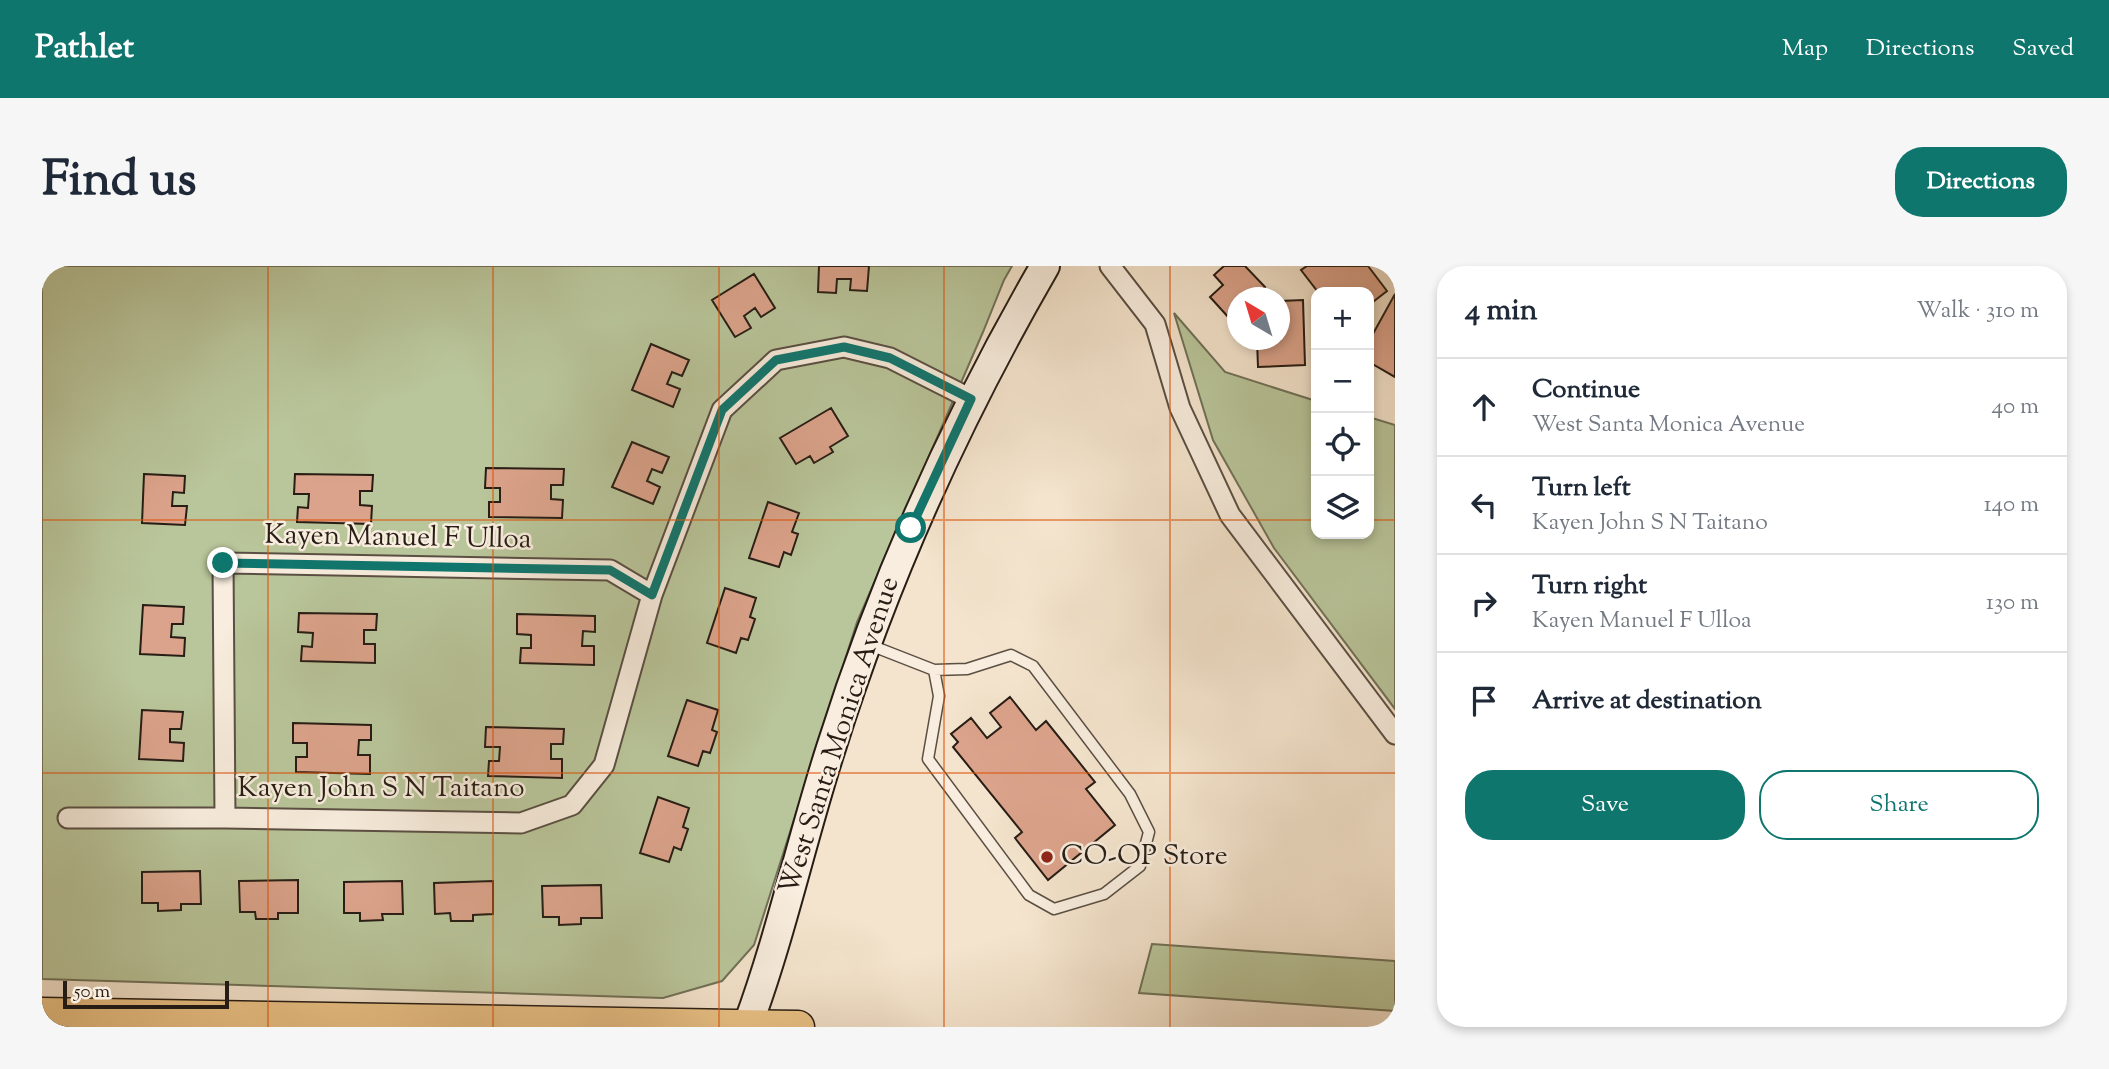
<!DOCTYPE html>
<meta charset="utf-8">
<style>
body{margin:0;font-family:"Sorts Mill Goudy",serif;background:#f6f6f7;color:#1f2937}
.controls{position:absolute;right:21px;top:21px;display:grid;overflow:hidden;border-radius:14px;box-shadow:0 4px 10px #0003}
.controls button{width:63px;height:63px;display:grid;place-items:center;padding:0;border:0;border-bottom:2px solid #e0e1e3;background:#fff;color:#1f2937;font:35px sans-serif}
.compass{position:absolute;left:1185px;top:21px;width:63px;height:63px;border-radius:50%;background:#fff;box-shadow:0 4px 10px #0003;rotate:322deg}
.scale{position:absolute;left:21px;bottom:18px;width:166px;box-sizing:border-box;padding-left:7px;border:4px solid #271d15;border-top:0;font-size:19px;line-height:24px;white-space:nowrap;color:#271d15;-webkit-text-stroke:5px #f8edde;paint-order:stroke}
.stop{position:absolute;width:21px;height:21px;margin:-16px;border:5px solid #0f766e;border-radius:50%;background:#fff}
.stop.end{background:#0f766e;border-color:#fff;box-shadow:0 2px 7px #0008}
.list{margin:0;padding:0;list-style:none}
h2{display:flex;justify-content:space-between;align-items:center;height:91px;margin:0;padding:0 28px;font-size:30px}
h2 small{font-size:23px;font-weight:400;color:#747a83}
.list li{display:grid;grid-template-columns:46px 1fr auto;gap:21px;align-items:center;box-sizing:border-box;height:98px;padding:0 28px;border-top:2px solid #e0e1e3}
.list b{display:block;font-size:26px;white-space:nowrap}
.list p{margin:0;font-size:23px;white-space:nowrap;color:#747a83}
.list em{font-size:23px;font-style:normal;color:#747a83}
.actions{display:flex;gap:14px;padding:21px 28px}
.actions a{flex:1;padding:16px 0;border:2px solid #0f766e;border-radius:28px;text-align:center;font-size:24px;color:#0f766e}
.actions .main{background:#0f766e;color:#fff}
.icon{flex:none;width:38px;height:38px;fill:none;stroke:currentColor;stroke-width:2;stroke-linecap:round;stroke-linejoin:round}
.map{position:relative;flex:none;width:1353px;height:761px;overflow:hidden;border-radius:28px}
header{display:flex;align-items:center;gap:42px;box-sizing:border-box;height:98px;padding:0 35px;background:#0f766e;color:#fff}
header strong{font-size:33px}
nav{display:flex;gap:38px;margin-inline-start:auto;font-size:24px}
.intro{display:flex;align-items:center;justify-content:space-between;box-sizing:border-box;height:168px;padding:0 42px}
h1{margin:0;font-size:49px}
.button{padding:18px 32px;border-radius:28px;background:#0f766e;color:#fff;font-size:24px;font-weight:700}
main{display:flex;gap:42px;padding:0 42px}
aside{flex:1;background:#fff;border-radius:28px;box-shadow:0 4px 10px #0003}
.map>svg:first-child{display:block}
</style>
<header>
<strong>Pathlet</strong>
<nav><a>Map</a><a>Directions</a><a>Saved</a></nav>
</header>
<div class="intro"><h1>Find us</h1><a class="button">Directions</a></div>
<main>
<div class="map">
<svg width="1353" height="761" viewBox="0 0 1353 761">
<rect width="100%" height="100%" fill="#f4e4cd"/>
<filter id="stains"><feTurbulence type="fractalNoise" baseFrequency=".00286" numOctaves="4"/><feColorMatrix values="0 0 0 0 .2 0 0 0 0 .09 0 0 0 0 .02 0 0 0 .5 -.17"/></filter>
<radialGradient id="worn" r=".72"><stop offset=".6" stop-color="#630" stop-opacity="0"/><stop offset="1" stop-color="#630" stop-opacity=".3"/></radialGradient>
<path fill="#b9c59a" stroke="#707158" stroke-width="2" d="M0 0H970L962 14 941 66 815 356 712 679 680 715 621 732 0 713Z
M1132 47 1183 106 1274 135V268H1327V151L1353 159V443L1232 282 1171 174Z
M1110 678 1353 695V745L1097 727Z"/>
<path fill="#dba38b" stroke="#271d15" stroke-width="2" d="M777 0H827L825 25 808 24 809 13H795L794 27 776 26Z
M1182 0H1203L1223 21 1211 32H1196V46L1188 53 1168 31 1181 19 1172 9Z
M1265 0H1326L1345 25 1327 39V26H1282L1281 24 1276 26 1259 4Z
M712 8 733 42 719 51 713 42 702 50 709 62 693 71 670 34Z
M1353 28V111L1327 96V75Z
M1261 34 1263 99 1216 101 1215 74H1238V35Z
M609 78 647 94 640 110 630 106 625 118 638 123 631 141 590 124Z
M789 142 806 170 788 181 791 186 772 197 768 190 754 198 738 172Z
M590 176 627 191 620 207 610 203 605 215 618 221 611 238 570 221Z
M444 202 522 203 521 219H509V233L521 234 520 252 447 251V236H458V222H443Z
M102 208 143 210 142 227 131 226 130 240H145L143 259 100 257Z
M253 208 331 209 330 225H318V239L330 240 329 258 255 256 256 241 266 242 267 228H252Z
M726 236 757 247 750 266 756 268 749 289 742 286 737 301 707 292Z
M683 322 714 332 708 351 713 353 706 374 699 372 694 387 665 377Z
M101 339 142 341 141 358H130L129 371 143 372 142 390 98 388Z
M257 347 335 348 334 364H322V378H333V397L259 395 260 380 270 381 271 367 256 366Z
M475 348 553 350V366L541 365 540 380H552V399L478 397 479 382H489V369L475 368Z
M968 431 994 464 1004 455 1053 516 1044 523 1073 559 1006 614 973 572 980 566 911 481 916 476 909 468 929 452 945 472 959 461 948 447Z
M645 434 676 444 670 464 675 466 668 487 661 485 656 500 626 490Z
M100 444 141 446 139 463H128V476L142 477 141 495 97 493Z
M251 457 329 459V474H317L316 489H328V508L254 506V491H265V477H251Z
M444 461 522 463 521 478H509V493H520V512L446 510 447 495H457L458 481H443Z
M616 531 647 542 641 561 646 563 639 584 632 581 627 596 598 587Z
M158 605 159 638H139V644L116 645V637H100V606Z
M256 614V647H236V653H214L213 646H198L197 615Z
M360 615 361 648H340L341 654 318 655V647H302V616Z
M451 615V648L431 649V655H409L408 647 393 648 392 617Z
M559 619 560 652H539V658L517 659V651H501L500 620Z"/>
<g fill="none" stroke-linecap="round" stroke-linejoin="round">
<g stroke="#5a4f43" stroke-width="13">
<path id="service" d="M828 379 892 404 925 403 969 389 991 400 1088 528 1107 566 1098 600 1062 628 1012 643 987 629 886 493 897 430 892 404"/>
</g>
<g stroke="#5a4f43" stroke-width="23">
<path id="minor" d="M1068 0 1113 58 1138 142 1188 249 1353 468
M26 552H183L479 557 530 539 562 499 610 329 680 144 734 94 802 81 848 92 929 133
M183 552 181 297 568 304 610 329"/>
</g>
<g stroke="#271d15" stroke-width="32">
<path id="secondary" d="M705 761C739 670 759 575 789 482 842 313 914 154 1003 0"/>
</g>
<g stroke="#271d15" stroke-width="35">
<path id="primary" d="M0 748 756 761"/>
</g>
<use href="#service" stroke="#f8edde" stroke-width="10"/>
<use href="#minor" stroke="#f8edde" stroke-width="19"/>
<use href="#secondary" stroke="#f8edde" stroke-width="28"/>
<use href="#primary" stroke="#eac286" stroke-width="32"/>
</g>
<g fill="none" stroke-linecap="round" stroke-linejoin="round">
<path stroke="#0f766e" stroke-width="9" d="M181 297 568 304 610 329 680 144 734 94 802 81 848 92 929 133 869 262"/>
</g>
<path fill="none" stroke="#de560c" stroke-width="2" stroke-opacity="0.55" d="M226 0V761M451 0V761M677 0V761M902 0V761M1128 0V761M0 254H1274M1327 254H1353M0 507H1353"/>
<circle fill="#8f2418" stroke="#f8edde" stroke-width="2.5" cx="1005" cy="591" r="7"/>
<g text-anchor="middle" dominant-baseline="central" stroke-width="5" stroke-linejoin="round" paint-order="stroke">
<g font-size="28" fill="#271d15" stroke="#f8edde">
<text transform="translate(356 272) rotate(1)">Kayen Manuel F Ulloa</text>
<text transform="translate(798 470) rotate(-72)">West Santa Monica Avenue</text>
<text x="339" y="523">Kayen John S N Taitano</text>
</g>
<g font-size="28" fill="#271d15" stroke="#f8edde" text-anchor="start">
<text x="1019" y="591">CO-OP Store</text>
</g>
</g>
<rect width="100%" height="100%" filter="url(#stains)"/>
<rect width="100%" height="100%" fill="url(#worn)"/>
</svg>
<div class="controls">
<button>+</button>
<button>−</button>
<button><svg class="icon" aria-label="locate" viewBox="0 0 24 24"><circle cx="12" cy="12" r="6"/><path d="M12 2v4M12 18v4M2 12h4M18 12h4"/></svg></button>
<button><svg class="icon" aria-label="layers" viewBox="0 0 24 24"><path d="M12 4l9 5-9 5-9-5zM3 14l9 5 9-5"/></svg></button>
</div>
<svg class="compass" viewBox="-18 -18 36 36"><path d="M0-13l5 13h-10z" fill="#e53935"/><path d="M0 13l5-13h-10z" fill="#747a83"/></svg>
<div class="scale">50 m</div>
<div class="stop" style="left:869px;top:262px"></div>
<div class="stop end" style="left:181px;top:297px"></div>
</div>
<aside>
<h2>4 min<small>Walk · 310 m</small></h2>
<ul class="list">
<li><svg class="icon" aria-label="ahead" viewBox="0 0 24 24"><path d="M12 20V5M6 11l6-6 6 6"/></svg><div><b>Continue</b><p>West Santa Monica Avenue</p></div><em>40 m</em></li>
<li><svg class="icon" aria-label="left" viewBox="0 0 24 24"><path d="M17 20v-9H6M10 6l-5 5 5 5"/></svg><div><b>Turn left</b><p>Kayen John S N Taitano</p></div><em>140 m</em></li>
<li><svg class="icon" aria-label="right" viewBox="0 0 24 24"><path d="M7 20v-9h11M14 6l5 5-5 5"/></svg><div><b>Turn right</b><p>Kayen Manuel F Ulloa</p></div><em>130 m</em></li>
<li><svg class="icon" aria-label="arrive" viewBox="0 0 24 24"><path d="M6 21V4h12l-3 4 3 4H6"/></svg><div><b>Arrive at destination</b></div></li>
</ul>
<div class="actions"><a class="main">Save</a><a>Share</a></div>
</aside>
</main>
